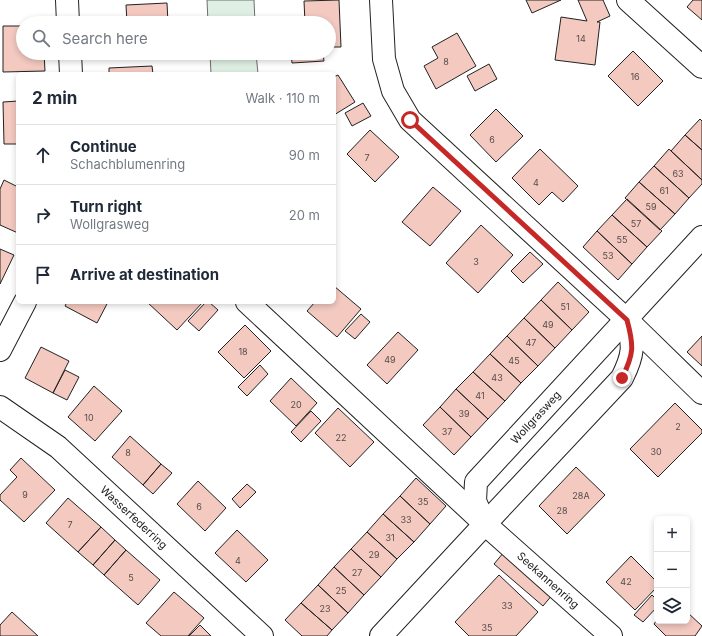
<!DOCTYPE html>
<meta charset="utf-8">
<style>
body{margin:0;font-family:Inter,sans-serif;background:#f6f6f7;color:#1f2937}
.controls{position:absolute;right:12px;bottom:12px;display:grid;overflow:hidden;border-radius:6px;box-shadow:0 2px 6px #0003}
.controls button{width:36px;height:36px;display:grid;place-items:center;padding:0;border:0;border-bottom:1px solid #e0e1e3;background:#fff;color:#1f2937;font:20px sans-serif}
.stop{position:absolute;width:12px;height:12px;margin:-9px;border:3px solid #c62828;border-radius:50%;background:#fff}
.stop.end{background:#c62828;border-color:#fff;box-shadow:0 1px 4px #0008}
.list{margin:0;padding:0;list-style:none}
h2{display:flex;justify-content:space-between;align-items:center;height:52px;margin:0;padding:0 16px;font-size:17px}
h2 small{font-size:13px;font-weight:400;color:#747a83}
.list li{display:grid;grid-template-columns:26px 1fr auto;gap:12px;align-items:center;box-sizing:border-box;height:60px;padding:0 16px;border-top:1px solid #e0e1e3}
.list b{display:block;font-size:15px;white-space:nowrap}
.list p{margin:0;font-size:13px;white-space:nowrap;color:#747a83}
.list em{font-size:13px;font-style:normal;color:#747a83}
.icon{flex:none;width:22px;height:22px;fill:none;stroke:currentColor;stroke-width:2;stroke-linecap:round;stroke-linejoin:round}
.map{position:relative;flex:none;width:702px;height:636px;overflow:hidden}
.search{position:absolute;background:#fff;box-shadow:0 2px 6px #0003;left:16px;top:16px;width:320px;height:44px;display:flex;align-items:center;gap:10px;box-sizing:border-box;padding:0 14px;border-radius:22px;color:#747a83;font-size:15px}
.panel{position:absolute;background:#fff;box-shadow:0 2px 6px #0003;left:16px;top:72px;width:320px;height:232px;border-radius:6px}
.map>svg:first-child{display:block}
</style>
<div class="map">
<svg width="702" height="636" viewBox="0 0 702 636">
<rect width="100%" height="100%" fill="#fff"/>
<path fill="#e0efe3" stroke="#6f6f6f" d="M207 0H254L255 23H208Z
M210 53H256L258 74H211Z"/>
<path fill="#f3c9c0" stroke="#222" d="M339 0 341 47H329V23H305L304 1Z
M526 0H561L532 13Z
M578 0H603L610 16 597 22H600L595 65 555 60 561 17 587 21Z
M693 0H702V20L687 7Z
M167 3 168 23H127L126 5Z
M3 26H23V53H44L45 71 3 72Z
M457 33 476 66 436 89 424 66 438 58 432 47Z
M633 51 663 81 638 106 608 76Z
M149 53H181V55L149 57Z
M291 53H323L324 61 292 63Z
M489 64 497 79 475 91 467 76Z
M152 66 153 74H109V68Z
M338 75 355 102 334 115V77Z
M18 101V144H4L3 102Z
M363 103 371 116 352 126 345 113Z
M496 109 523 136 496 162 470 135Z
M700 119 702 121V150L685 135Z
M370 130 399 157 375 182 347 154Z
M685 135 702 150V180L671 151Z
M540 149 578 186 563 202 552 192 539 205 512 178Z
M669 149 702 180V184L689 198 654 166Z
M654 166 689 198 675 214 639 182Z
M4 180 18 187V233L0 225V189Z
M639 182 675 214 660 230 625 198Z
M433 187 461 211 430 246 402 222Z
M627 199 662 231 647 247 612 215Z
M612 215 647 247 632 264 597 231Z
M481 225 513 255 478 293 446 263Z
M597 231 632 264 618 280 583 247Z
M0 249 14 255 0 284Z
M530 252 543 264 523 283 511 271Z
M558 282 589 312 572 330 541 300Z
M334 286 361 309 337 337 307 311 315 302H334Z
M541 300 572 330 555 348 524 318Z
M67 302H108L97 323 65 306Z
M147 302H203L177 330Z
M206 302H209L218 310 199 331 188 321Z
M361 314 370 322 355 339 345 331Z
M524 318 555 348 538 366 507 336Z
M245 325 271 351 244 378 218 352Z
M398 332 418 350 387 384 367 365Z
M507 336 538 366 521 383 490 354Z
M702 336V366L687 352Z
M41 347 69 361 53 393 25 378Z
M490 354 521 383 505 401 473 372Z
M260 365 268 374 247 396 238 387Z
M65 370 79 377 67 400 53 393Z
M473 372 505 401 488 419 456 389Z
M291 378 317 403 296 426 270 401Z
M94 386 122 411 95 441 68 417Z
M456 389 488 419 471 437 440 407Z
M675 403 702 430V433L658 477 630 449Z
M440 407 471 437 454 455 423 425Z
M338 408 374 442 350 467 315 433Z
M311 411 321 421 301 442 291 432Z
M130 436 161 464 143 485 112 457Z
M21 458 55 490 24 522 0 500V495L17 477 10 470Z
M161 464 172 473 153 494 143 485Z
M576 467 605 495 567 534 539 506Z
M416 478 446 506 430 524 400 496Z
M198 481 226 508 205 531 177 504Z
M247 484 256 492 240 508 232 499Z
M400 496 430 524 414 542 383 514Z
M68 498 101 527 78 552 46 523Z
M383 514 414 542 397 559 367 532Z
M101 527 115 540 93 565 78 552Z
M237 530 268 560 246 582 215 553Z
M367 532 397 559 381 577 351 549Z
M115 540 126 550 104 575 93 565Z
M351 549 381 577 364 595 334 567Z
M126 550 160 580 138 605 104 575Z
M504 552 553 594 543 606 494 564Z
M631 556 657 582V587L635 610 606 582Z
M334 567 364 595 348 613 318 585Z
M499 575 538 612 516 636H469L455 622Z
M318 585 348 613 332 630 301 603Z
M174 592 204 618 188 636H161L146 623Z
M652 595 657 600V607L643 622 634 615Z
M301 603 332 630 327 636H302L285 620Z
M12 612 38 636H0V625Z
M687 612 702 626 695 636H666L654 624 657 620 687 621Z
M200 625 211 636H189Z"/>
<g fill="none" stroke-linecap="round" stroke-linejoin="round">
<g stroke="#222" stroke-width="24">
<g id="minor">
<path d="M67 0 68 23"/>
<path d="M381 0 384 59 393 91 410 120 627 320 702 393"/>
<path d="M628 0 702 67"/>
<path d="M70 53 71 74"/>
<path id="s1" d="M247 302 485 524 611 636"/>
<path d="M0 350 25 302"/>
<path id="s2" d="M0 407 58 447 262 636"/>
<path d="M485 524 622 378C634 354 634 346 627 320"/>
<path id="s3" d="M381 636 485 524 475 501 476 482 702 237"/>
</g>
</g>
<use href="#minor" stroke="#fff" stroke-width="22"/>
</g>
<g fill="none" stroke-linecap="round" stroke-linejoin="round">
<path stroke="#c62828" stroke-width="5" d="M410 120 627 320C634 346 634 354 622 378"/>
</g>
<g text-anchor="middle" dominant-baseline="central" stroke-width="3" stroke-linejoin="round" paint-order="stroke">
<g font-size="9" fill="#564c4a">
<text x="581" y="38">14</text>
<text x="446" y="61">8</text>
<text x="635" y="76">16</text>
<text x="492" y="139">6</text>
<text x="367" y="157">7</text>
<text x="678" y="173">63</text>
<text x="536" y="182">4</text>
<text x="664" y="190">61</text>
<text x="651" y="206">59</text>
<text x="636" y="223">57</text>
<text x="622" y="239">55</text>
<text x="608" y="255">53</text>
<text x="476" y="261">3</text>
<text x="565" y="306">51</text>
<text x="548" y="324">49</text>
<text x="531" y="342">47</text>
<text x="243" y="351">18</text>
<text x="390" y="359">49</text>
<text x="514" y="360">45</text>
<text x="497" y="377">43</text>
<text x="480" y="395">41</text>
<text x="296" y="404">20</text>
<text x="464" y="413">39</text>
<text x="89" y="417">10</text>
<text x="678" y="426">2</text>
<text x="447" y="431">37</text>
<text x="341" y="437">22</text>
<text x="656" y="451">30</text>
<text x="128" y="452">8</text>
<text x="25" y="494">9</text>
<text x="581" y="495">28A</text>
<text x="423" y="501">35</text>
<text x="199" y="506">6</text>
<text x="562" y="510">28</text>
<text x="406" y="519">33</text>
<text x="70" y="524">7</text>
<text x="390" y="537">31</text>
<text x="374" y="554">29</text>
<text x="238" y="560">4</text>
<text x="357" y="572">27</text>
<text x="131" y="577">5</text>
<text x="626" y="581">42</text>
<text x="341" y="590">25</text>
<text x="507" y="605">33</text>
<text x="325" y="608">23</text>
<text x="487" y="627">35</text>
</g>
<g font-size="11" fill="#222" stroke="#fff">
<text stroke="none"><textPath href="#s3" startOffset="285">Wollgrasweg</textPath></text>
<text stroke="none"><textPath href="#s2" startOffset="174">Wasserfederring</textPath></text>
<text stroke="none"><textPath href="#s1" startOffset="410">Seekannenring</textPath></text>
</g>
</g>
</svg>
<div class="controls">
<button>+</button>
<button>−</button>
<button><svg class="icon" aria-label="layers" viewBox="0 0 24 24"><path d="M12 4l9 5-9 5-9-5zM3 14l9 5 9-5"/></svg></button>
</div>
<div class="stop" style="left:410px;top:120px"></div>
<div class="stop end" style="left:622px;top:378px"></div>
<div class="search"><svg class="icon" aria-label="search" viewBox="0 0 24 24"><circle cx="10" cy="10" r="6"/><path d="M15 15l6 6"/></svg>Search here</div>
<section class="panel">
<h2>2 min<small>Walk · 110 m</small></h2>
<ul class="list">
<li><svg class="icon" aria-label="ahead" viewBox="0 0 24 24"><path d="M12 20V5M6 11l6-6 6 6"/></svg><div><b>Continue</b><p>Schachblumenring</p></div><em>90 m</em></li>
<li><svg class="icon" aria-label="right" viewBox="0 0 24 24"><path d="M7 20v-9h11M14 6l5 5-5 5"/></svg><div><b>Turn right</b><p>Wollgrasweg</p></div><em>20 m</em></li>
<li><svg class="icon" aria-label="arrive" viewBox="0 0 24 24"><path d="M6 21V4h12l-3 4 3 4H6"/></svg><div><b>Arrive at destination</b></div></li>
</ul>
</section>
</div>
